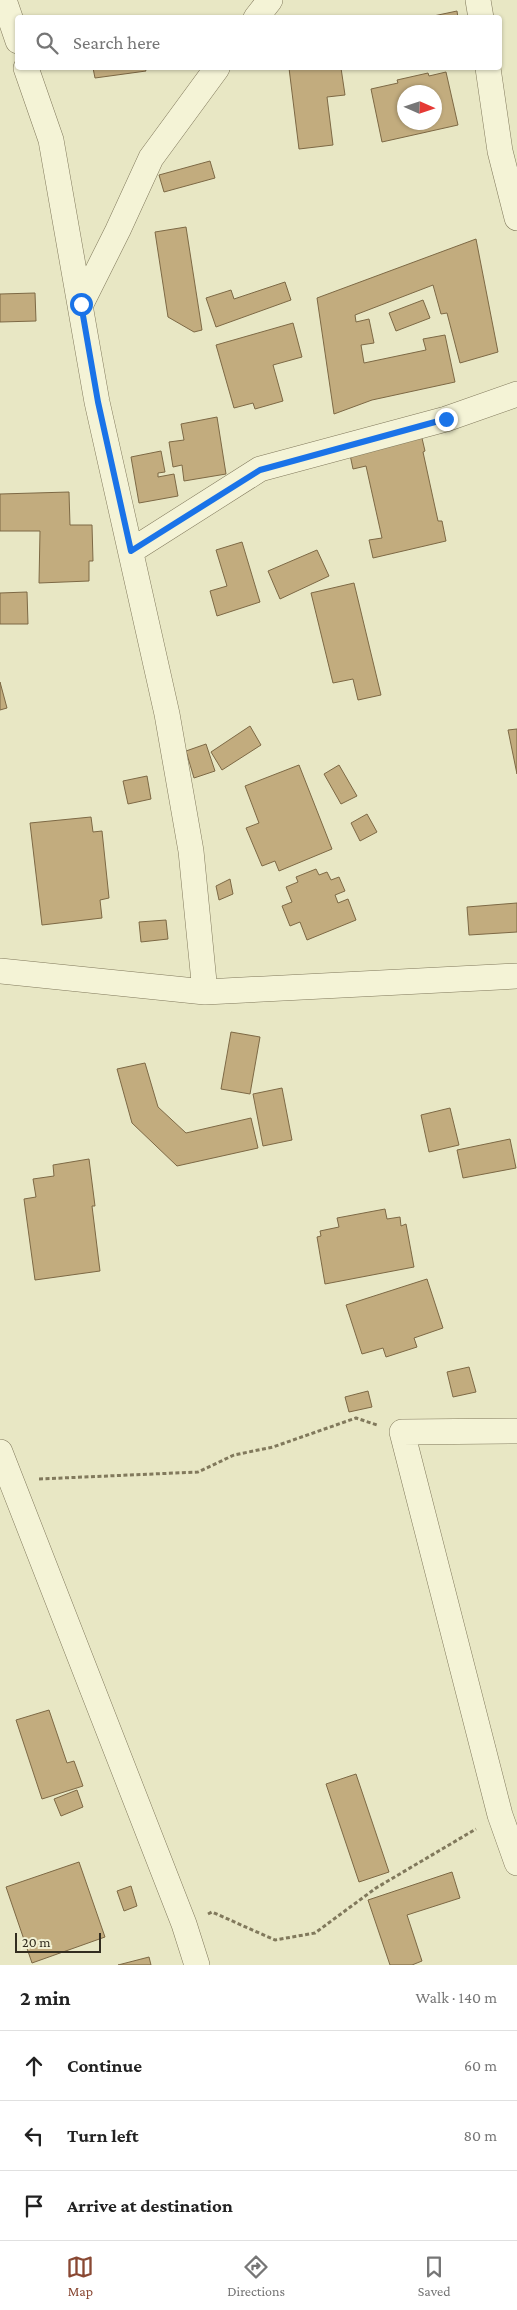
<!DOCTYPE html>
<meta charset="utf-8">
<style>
body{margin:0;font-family:"Crimson Pro",serif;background:#f6f6f6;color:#222}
.compass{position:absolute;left:397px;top:85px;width:45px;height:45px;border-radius:50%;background:#fff;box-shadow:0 1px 4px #0004;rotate:93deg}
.scale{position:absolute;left:15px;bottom:12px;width:86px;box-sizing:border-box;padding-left:5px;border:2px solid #322d1f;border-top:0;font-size:14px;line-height:18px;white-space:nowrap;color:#322d1f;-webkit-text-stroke:4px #f1f0d2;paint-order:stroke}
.stop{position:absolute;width:15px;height:15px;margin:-11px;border:4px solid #1a73e8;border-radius:50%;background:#fff}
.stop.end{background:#1a73e8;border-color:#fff;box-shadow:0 1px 5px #0008}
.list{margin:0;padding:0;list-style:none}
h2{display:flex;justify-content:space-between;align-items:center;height:65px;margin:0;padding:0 20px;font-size:21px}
h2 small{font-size:16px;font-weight:400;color:#767676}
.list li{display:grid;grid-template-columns:32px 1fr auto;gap:15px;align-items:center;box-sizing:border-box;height:70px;padding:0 20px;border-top:1px solid #e0e0e0}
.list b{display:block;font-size:19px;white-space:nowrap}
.list em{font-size:16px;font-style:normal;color:#767676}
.icon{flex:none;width:28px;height:28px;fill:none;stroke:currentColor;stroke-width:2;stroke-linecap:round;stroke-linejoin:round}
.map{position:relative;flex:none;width:517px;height:1965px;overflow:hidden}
.search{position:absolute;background:#fff;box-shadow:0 1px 4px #0004;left:15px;right:15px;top:15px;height:55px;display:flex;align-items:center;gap:12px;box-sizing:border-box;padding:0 18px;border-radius:5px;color:#767676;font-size:19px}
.sheet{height:275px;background:#fff}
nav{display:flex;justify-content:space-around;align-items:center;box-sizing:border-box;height:70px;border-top:1px solid #e0e0e0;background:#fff;font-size:14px;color:#767676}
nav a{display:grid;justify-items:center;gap:2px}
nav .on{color:#894833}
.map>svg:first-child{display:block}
</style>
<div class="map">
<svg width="517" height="1965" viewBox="0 0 517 1965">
<rect width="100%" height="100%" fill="#e8e7c4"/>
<path fill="#c2ac7e" stroke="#7d6945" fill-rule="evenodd" d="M457 11 458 18H424Z
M93 68H145L146 71 95 78Z
M289 68H341L345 95 327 97 333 145 299 149Z
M446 72 458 125 382 142 371 89 398 83 397 80 428 73 429 76ZM404 92H434V122H404Z
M210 161 215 178 164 192 159 175Z
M186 227 202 330 194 332 168 317 155 232Z
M476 239 498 352 460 363 447 313 441 314 433 285 355 315 356 322 369 319 374 343 361 345 364 363 426 350 423 339 445 335 455 382 372 400 334 414 317 298Z
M285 282 291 300 216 327 206 298 231 290 234 299Z
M35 293 36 321 0 322V294Z
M423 300 430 318 396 331 389 313Z
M293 323 302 357 273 365 283 401 255 409 253 403 234 408 216 345Z
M217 417 226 474 184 481 182 465 173 467 169 442 184 440 181 424Z
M421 434 425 451 423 452 438 521H442L446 541 373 558 369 540 382 538 366 466 353 469 349 450Z
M161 451 165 472 158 473V477L174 474 178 496 139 503 131 457Z
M69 492 70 525H92L93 561H89V581L39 583 40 531H0V494Z
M242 542 260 602 217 616 210 591 227 586 216 550Z
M317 550 329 576 280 599 268 571Z
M354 583 381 695 358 700 353 679 333 683 311 593Z
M27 592 28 624H0V593Z
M0 682 7 708 0 710Z
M250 726 261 745 222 770 211 752Z
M517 729V774L508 730Z
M206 744 215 771 194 778 186 751Z
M299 765 332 849 279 871 275 861 262 866 246 828 259 823 245 786Z
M339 765 357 796 341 804 324 774Z
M147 776 151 799 128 804 123 781Z
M367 814 377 832 360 841 351 823Z
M91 817 93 832 102 831 109 898 100 900 102 918 42 925 30 823Z
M316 869 319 875 327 872 331 880 339 877 345 891 335 895 338 903 348 899 356 920 307 940 300 922 290 926 282 906 292 902 286 887 298 882 296 877Z
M230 879 233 894 219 900 216 886Z
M517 903V932L469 935 467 907Z
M166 920 168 939 141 942 139 922Z
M231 1032 260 1037 250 1094 221 1089Z
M145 1063 158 1107 186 1133 251 1118 258 1148 177 1166 132 1123 117 1069Z
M282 1088 292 1140 263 1146 253 1094Z
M450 1108 459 1145 429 1152 421 1115Z
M510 1139 516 1168 463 1178 457 1150Z
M89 1159 95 1206H92L100 1271 35 1280 24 1199 36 1197 33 1179 54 1176 53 1165Z
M385 1209 387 1219 400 1217 401 1226 406 1224 414 1267 325 1284 317 1237 321 1236 320 1231 339 1227 337 1218Z
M427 1279 443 1328 414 1338 417 1347 386 1357 383 1348 362 1354 346 1305Z
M469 1367 476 1392 453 1397 447 1372Z
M368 1391 372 1407 349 1412 345 1397Z
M49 1710 67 1763 74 1761 83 1786 42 1799 16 1720Z
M356 1774 389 1872 359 1882 326 1784Z
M77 1790 83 1807 61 1816 54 1799Z
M79 1862 105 1937 32 1963 6 1887Z
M452 1872 460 1898 407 1915 422 1961 412 1965H390L368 1900Z
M131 1886 137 1906 124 1911 117 1891Z
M149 1957 151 1965H118Z"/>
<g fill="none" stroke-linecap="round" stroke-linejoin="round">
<g stroke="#81795c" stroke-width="26">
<path id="street" d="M4 0 18 41
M478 0 481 18
M256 18 270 0
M26 68 51 140 97 402 167 714 191 851 205 992
M488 68 500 151 517 218
M81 304 118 230 151 158 217 68
M131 551 260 469 446 419 517 394
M0 971 205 992 517 976
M517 1431 402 1432 500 1815 517 1863
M0 1452 184 1924 197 1965"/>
</g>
<path stroke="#81795c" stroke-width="3" stroke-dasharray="4 2.5" stroke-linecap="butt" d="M39 1479 198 1472 234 1455 273 1447 356 1418 377 1425
M208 1914 212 1912 275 1940 315 1933 376 1888 476 1829"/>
<use href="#street" stroke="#f4f3d6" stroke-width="25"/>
</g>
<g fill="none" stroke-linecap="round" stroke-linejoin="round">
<path stroke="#1a73e8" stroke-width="6" d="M81 304 98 402 131 551 260 470 446 419"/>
</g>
</svg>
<svg class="compass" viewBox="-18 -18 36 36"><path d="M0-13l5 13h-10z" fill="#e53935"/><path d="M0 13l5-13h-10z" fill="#767676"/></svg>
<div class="scale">20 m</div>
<div class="stop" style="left:81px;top:304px"></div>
<div class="stop end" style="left:446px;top:419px"></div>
<div class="search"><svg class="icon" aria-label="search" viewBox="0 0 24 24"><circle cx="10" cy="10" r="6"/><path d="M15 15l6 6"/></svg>Search here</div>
</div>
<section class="sheet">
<h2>2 min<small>Walk · 140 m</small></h2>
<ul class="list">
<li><svg class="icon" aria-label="ahead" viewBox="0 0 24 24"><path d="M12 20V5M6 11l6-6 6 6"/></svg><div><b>Continue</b></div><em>60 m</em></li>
<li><svg class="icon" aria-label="left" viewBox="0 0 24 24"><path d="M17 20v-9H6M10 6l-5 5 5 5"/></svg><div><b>Turn left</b></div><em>80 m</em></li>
<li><svg class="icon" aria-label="arrive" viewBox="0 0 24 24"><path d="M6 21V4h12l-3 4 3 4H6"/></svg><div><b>Arrive at destination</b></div></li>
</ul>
</section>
<nav>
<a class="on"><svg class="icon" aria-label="map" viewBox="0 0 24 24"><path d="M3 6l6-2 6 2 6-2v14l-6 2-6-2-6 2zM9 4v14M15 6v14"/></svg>Map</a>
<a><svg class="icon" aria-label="directions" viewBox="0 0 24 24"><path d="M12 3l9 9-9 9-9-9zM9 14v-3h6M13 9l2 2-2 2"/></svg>Directions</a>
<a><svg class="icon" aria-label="saved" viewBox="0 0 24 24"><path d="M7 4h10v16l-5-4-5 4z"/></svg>Saved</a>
</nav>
